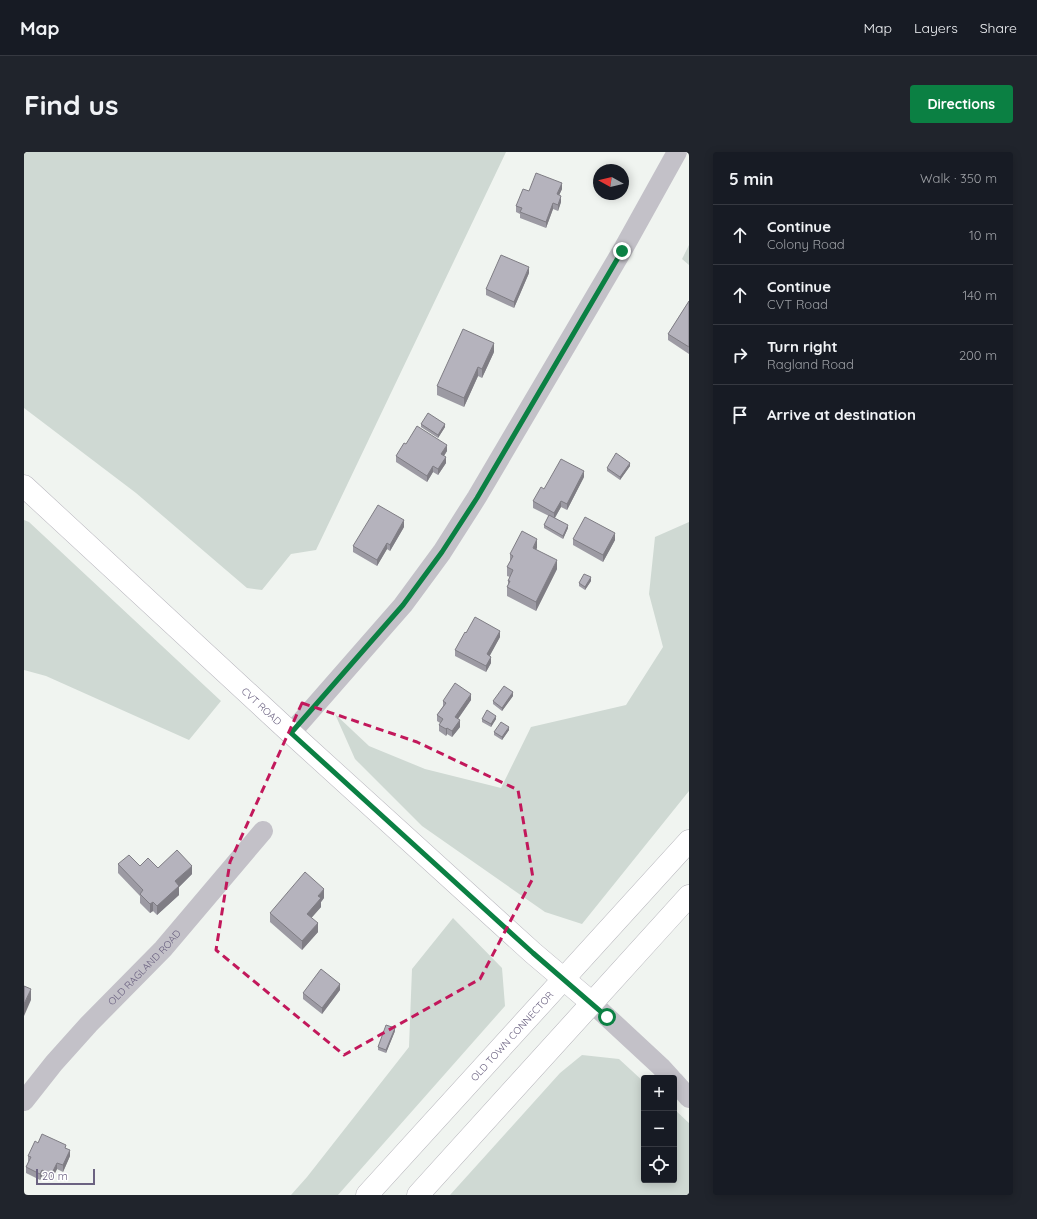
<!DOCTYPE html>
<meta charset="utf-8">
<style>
body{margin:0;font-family:Quicksand,sans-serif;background:#20242c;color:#f1f3f6}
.controls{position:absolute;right:12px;bottom:12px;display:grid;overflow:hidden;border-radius:4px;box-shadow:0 2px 10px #0003}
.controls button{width:36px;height:36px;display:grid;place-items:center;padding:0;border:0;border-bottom:1px solid #363941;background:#171b24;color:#f1f3f6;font:20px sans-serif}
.compass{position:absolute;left:569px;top:12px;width:36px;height:36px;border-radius:50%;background:#171b24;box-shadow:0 2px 10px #0003;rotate:278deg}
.scale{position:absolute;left:12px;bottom:10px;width:59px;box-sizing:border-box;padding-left:4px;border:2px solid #6b6281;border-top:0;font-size:11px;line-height:14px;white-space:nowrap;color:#6b6281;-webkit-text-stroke:3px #fff;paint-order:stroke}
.stop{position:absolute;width:12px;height:12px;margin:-9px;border:3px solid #0b8043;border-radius:50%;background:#fff}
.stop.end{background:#0b8043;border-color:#fff;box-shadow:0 1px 4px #0008}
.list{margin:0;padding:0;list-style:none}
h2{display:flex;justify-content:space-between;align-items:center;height:52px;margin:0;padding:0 16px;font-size:17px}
h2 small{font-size:13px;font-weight:400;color:#9ea1a6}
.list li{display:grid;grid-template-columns:26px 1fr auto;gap:12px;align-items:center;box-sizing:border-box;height:60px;padding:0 16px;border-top:1px solid #363941}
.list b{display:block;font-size:15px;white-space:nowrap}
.list p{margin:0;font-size:13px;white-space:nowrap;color:#9ea1a6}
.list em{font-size:13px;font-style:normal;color:#9ea1a6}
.icon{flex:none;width:22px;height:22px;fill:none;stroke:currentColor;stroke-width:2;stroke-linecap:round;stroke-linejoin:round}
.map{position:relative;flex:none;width:665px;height:1043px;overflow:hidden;border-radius:4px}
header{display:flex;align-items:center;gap:24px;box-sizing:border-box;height:56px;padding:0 20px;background:#171b24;border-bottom:1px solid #363941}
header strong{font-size:19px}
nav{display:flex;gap:22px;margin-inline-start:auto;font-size:14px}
.intro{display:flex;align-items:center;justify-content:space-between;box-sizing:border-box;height:96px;padding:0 24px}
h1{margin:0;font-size:28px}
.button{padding:10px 18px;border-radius:4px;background:#0b8043;color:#fff;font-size:14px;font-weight:700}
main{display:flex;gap:24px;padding:0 24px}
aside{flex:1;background:#171b24;border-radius:4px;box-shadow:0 2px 10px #0003}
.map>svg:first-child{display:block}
</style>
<header>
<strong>Map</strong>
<nav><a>Map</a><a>Layers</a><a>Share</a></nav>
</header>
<div class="intro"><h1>Find us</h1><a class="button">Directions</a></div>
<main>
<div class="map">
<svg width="665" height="1043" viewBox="0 0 665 1043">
<rect width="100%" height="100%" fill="#f0f4f0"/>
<path fill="#cfd9d3" d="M0 0H482L292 398 267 402 238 438 223 436 112 341 0 256Z
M665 93V113L658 107Z
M0 368 5 370 197 549 165 588 22 524 0 518Z
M665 370V639L558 772 521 760 398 674 331 607 311 562 345 594 401 617 477 636 507 575 602 553 639 495 625 442 631 385Z
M429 766 478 816 481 854 314 1043H267L283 1025 385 895 388 817Z
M558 903 595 907 620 930V1028H650V957L665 971V1043H426L536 921Z"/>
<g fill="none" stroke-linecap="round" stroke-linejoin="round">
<g stroke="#b8b6be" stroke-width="23">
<g id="secondary">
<path id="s2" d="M0 334 267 581 509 801 568 851"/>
</g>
</g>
<g stroke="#b5b4ba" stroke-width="23">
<g id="highway">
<path id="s3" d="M343 1043 665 689"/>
<path d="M394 1043 665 744"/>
</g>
</g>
<g stroke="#c3c1c8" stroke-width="20">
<path d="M267 581 379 453 418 400 453 345 598 99 653 0"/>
<path d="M568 851 637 915 647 926"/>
<path d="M650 929 665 946"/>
<path id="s1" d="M0 949 30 911 65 872 139 797 239 679"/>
</g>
<use href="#secondary" stroke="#fff" stroke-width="22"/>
<use href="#highway" stroke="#fff" stroke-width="22"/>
</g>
<path fill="#9c9aa3" d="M538 37 535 43 537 50 534 59 529 57 522 76 496 66V62L492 60V54L505 39Z
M505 121 490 156 462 143V137Z
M665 149V202L644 188V182Z
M470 200 458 226 454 224 440 255 413 243V234Z
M397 272 421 275 414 286 397 275Z
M382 292 423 299 420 304 422 311 414 323 409 320 403 330 372 310V304Z
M606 314 596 328 583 319V316Z
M560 325 543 358 537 355 531 366 544 376 539 387 520 376V373L525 364 509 356V349Z
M380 375 366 399 363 397 353 414 329 400V394Z
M549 387 591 388 579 410 549 393Z
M513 396 512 397 533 417 512 459 483 444V435L484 433V429L486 425 483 424V415L486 410V402Z
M567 429 561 438 555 434V431Z
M442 481 476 485 465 504 467 511 462 520 431 504V498Z
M489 544 478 559 469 552V549Z
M447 548 434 567 436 575 428 585 423 582 422 584 415 579V573L416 571 413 569V563L419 554V549Z
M458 567H472L467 575 458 570Z
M485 578 478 588 470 583V580Z
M94 712 134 716 168 722 155 735V743L133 763 129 759 126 761 116 751V744L94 721Z
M300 746 297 750V755L287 766 294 780 278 798 246 770V761Z
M316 838 298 862 279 847V841Z
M371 879 362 901 354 898V895Z
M14 991 42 996 46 1004 39 1020 33 1017 27 1029 18 1024 16 1028 2 1021V1015L4 1010V1004Z"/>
<path fill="#7f7d84" d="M538 31V37L533 48V42Z
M537 44V50L534 59V53Z
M529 51V57L522 76V70Z
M505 115V121L490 156V150Z
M470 191V200L458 226V217Z
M454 215V224L440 255V246Z
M421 272V275L414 286V283Z
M423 293V299L417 308V302Z
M422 305V311L414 323V317Z
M606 311V314L596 328V325Z
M409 314V320L403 330V324Z
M560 319V325L543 358V352Z
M537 349V355L530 367V361Z
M380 368V375L366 399V393Z
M544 373V376L539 387V384Z
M591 381V388L579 410V403Z
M513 387V396L509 404V396Z
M363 391V397L353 414V408Z
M533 408V417L512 459V450Z
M567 425V429L561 438V435Z
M476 479V485L463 509V502Z
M467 505V511L462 520V514Z
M489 540V544L478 559V556Z
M447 542V548L431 571V565Z
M472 564V567L467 575V572Z
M436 568V575L428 585V579Z
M485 575V578L478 588V585Z
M423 576V582L422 584V577Z
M168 714V722L155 735V743L133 763V754L151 729Z
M300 737V746L297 750V755L283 771V762L294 744Z
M129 750V759L126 761V752Z
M294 771V780L278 798V789Z
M316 832V838L298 862V856Z
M7 837V848L0 864V852Z
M371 876V879L362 901V898Z
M46 998V1004L39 1020V1013Z
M33 1011V1017L27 1029V1023Z
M18 1018V1024L16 1028V1022Z"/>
<path fill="#b5b3bd" stroke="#7f7d84" d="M512 21 538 31 533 42 537 44 534 53 529 51 522 70 496 60 498 56 492 54 499 37 505 39Z
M477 103 505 115 490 150 462 137Z
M665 149V195L644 182Z
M439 177 470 191 458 217 454 215 440 246 413 234Z
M404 261 421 272 414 283 397 272Z
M393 274 423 293 417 302 422 305 414 317 409 314 403 324 372 304 380 291 382 292Z
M592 301 606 311 596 325 583 316Z
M537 307 560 319 543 352 537 349 530 361 509 349 517 335 520 337Z
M354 353 380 368 366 393 363 391 353 408 329 394Z
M525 363 544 373 539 384 520 373Z
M561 365 591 381 579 403 549 387Z
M498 379 513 387 509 396 533 408 512 450 483 435 486 429H484L489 418 483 415 489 404 486 402Z
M560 422 567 425 561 435 555 431Z
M451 465 476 479 463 502 467 505 462 514 431 498 441 480 442 481Z
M431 531 447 542 431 565 436 568 428 579 423 576 422 577 415 573 419 567 413 563 422 551 419 549Z
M480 534 489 540 478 556 469 549Z
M463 558 472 564 467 572 458 567Z
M477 570 485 575 478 585 470 580Z
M153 698 168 714 151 729 155 734 133 754 129 750 126 752 116 742 119 738 94 712 105 703 116 714 124 706 134 716Z
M281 720 300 737 294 744 297 746 283 762 294 771 278 789 246 761Z
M297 817 316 832 298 856 279 841Z
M0 834 7 837 0 852Z
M362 873 371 876 362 898 354 895Z
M18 982 42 993 41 996 46 998 39 1013 33 1011 27 1023 18 1018 16 1022 2 1015 7 1005 4 1004 11 989 14 991Z"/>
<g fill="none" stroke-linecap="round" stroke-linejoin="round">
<path stroke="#0b8043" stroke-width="5" d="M583 865 509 801 267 581 379 453 418 400 453 346 598 99"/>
</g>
<path fill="none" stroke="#c2185b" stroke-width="3" stroke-dasharray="8 5" stroke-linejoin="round" d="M278 551 393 590 494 638 509 726 456 827 320 903 192 798 206 710Z"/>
<g text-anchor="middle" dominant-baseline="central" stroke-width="4" stroke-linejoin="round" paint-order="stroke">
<g font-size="10" fill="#6b6281" stroke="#fff">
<text stroke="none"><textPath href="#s2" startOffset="324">CVT ROAD</textPath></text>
<text stroke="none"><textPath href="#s1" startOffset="180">OLD RAGLAND ROAD</textPath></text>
<text stroke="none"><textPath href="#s3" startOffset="215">OLD TOWN CONNECTOR</textPath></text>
</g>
</g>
</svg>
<div class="controls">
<button>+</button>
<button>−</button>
<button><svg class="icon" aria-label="locate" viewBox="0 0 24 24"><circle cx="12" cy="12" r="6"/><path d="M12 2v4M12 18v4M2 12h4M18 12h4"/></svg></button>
</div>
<svg class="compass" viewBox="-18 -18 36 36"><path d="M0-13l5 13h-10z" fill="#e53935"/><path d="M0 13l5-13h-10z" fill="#9ea1a6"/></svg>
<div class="scale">20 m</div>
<div class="stop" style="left:583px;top:865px"></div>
<div class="stop end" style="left:598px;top:99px"></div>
</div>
<aside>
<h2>5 min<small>Walk · 350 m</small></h2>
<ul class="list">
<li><svg class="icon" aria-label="ahead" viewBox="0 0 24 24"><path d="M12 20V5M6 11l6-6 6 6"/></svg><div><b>Continue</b><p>Colony Road</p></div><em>10 m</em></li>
<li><svg class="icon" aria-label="ahead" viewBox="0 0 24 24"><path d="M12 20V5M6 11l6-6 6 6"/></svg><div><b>Continue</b><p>CVT Road</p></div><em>140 m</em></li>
<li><svg class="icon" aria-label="right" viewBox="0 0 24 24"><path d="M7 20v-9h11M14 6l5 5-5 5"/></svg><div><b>Turn right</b><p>Ragland Road</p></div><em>200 m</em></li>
<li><svg class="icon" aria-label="arrive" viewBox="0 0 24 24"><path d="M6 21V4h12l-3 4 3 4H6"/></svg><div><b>Arrive at destination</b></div></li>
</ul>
</aside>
</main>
